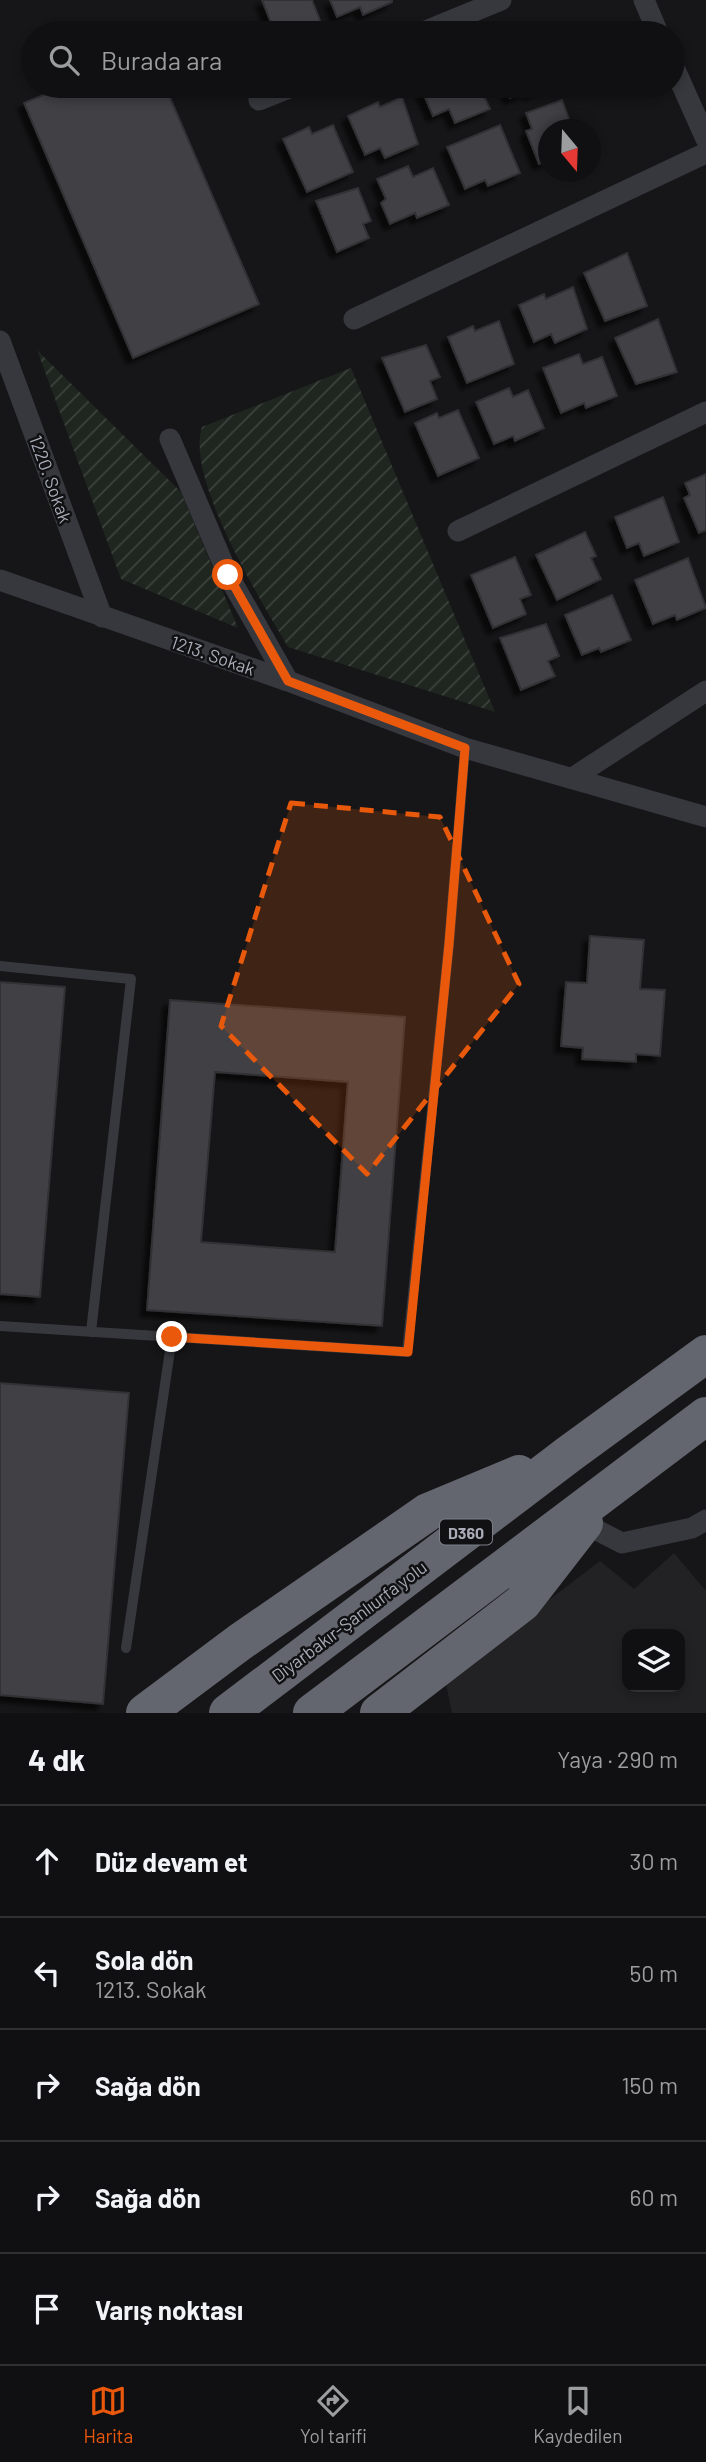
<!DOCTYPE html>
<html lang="tr">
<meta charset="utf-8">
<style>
body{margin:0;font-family:Barlow,sans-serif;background:#1e1e20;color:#f1f3f6}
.controls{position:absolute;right:21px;bottom:21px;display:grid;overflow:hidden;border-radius:14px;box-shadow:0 4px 10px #0003}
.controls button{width:63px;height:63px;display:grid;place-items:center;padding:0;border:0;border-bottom:2px solid #303032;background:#101012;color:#f1f3f6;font:35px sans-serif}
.compass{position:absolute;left:538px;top:119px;width:63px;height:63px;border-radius:50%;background:#101012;box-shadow:0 4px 10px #0003;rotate:161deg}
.stop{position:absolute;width:21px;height:21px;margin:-16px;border:5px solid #ea580c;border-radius:50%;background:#fff}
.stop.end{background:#ea580c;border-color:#fff;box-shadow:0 2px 7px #0008}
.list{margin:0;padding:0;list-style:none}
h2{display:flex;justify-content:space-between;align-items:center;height:91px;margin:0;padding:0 28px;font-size:30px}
h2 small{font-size:23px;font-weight:400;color:#9c9d9f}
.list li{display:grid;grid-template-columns:46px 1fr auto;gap:21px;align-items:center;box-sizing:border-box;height:112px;padding:0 28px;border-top:2px solid #303032}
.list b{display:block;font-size:26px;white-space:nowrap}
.list p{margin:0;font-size:23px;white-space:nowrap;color:#9c9d9f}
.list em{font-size:23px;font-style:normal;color:#9c9d9f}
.icon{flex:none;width:38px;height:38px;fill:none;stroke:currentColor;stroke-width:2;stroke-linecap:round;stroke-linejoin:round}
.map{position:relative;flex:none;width:706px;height:1713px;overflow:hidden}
.search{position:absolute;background:#101012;box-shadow:0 4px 10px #0003;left:21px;right:21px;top:21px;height:77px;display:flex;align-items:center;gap:18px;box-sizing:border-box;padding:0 24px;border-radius:38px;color:#9c9d9f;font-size:26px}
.sheet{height:651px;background:#101012}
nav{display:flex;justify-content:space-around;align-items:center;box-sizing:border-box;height:98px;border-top:2px solid #303032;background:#101012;font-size:19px;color:#9c9d9f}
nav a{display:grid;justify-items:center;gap:4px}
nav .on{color:#ea580c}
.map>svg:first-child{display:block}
</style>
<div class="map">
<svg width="706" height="1713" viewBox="0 0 706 1713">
<defs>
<pattern id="garden-furrows" width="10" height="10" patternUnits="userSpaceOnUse" patternTransform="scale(1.75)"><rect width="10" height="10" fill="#1e261f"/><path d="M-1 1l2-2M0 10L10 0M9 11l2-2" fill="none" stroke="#3c433d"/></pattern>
<filter id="shadow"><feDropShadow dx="-6" dy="6" stdDeviation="2" flood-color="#0009"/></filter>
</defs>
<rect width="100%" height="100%" fill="#161618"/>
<path fill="#222225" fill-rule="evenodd" d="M674 1553 706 1591V1713H452L445 1679 600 1561 634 1589ZM627 1634H680V1687H627Z"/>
<path fill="url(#garden-furrows)" d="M37 350 181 492 238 628 121 579Z
M351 368 495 712 288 647C261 601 185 478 202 427Z"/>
<path fill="#404145" stroke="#303034" stroke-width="2" fill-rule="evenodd" filter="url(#shadow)" d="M262 0H312L323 28 311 33H275Z
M330 0H392V2L363 15 360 7 337 17Z
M65 86H165L259 304 133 358 24 103Z
M420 86H483L481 90 490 109 455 123 449 109 433 116Z
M504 86H549L530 94 529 90 510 98Z
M402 97 418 144 385 158 380 148 365 155 348 116 378 102 380 107Z
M562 100 573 130H548V160L539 164 526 131 532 129 526 113Z
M333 125 353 172 307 192 283 139 309 127 312 134Z
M500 125 520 173 488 186 485 180 465 189 447 147Z
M408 166 413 177 433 168 449 205 417 218 415 213 390 224 381 203 386 199 377 179Z
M358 188 371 221 363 224 369 238 337 252 316 201Z
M627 253 647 306 605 321 584 273Z
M573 287 587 329 555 343 551 334 534 342 519 305 544 294 546 299Z
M658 319 677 372 636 384 615 338Z
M499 321 514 364 467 383 448 337 473 326 475 331Z
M426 345 440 377 430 381 437 399 405 412 382 358Z
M579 354 583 364 602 357 617 396 586 408 584 403 561 413 543 368Z
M509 388 513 397 528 390 544 428 515 441 513 436 494 444 476 402Z
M458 410 479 458 438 476 415 423 437 413 439 418Z
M706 474V530L699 533 684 498 690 495 685 483Z
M663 497 679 542 644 556 639 543 627 548 615 517Z
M585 532 596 556 591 558 601 579 557 600 536 555Z
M515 557 531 595 520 599 526 614 493 628 471 575Z
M688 558 706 608 677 620 675 615 653 624 635 580Z
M612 595 631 640 601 652 599 648 582 655 565 615Z
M546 624 559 656 548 661 555 676 521 690 500 638Z
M590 936 644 940 640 989 665 990 660 1056 636 1054V1062L582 1059 583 1048 561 1046 566 982 587 983Z
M0 982 65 987 40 1297 0 1294Z
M170 1000 405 1017 382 1326 147 1310ZM215 1072 348 1082 335 1252 201 1242Z
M0 1383 129 1393 103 1704 0 1695Z"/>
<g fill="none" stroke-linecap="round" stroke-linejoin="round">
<path stroke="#37383d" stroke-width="10" d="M0 966 131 979 91 1332
M0 1326 407 1352 449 944 465 748
M126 1648 172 1337"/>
<path stroke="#37383d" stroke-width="21" d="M644 0 658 33
M421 33 501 0
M673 65 706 139
M259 100 294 86
M354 319 706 153
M0 341 102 617
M170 439 228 575 288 681
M458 531 706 412
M0 580 288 681 465 748 706 817
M574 777 706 691
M583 1523 622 1543 692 1528 706 1520"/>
<path stroke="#63666e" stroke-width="38" d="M145 1713 240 1642 428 1512 519 1474
M228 1713 569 1454 706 1354
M312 1713 706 1416
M379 1713 522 1603 584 1523"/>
</g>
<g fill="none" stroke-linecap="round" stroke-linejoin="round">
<path stroke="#ea580c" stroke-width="9" d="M172 1337 408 1352 449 944 465 748 288 681 228 575"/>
</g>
<path fill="#e8590c" fill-opacity="0.2" stroke="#e8590c" stroke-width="5" stroke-dasharray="14 9" stroke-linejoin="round" d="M291 803 440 817 519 984 367 1174 221 1026Z"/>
<g text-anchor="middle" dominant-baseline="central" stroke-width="5" stroke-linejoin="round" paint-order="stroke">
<rect fill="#111113" stroke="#7b7e86" stroke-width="2" x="440" y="1519.5" width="52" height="25" rx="5"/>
<g font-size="16" font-weight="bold" fill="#a8adb8">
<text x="466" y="1532">D360</text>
</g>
<g font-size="18" fill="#a8adb8" stroke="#111113">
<text transform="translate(51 479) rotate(70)">1220. Sokak</text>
<text transform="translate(213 655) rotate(19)">1213. Sokak</text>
<text transform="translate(349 1621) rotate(-37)">Diyarbakır-Şanlıurfa yolu</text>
</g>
</g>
</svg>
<div class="controls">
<button><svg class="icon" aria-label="layers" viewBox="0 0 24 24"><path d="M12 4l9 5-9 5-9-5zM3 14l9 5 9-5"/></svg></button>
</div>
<svg class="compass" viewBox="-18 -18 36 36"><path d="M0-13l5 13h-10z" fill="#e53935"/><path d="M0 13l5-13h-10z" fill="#9c9d9f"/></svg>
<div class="stop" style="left:228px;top:575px"></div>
<div class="stop end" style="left:172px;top:1337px"></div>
<div class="search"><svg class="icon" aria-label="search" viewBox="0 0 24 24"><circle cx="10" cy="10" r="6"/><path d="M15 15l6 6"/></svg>Burada ara</div>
</div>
<section class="sheet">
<h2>4 dk<small>Yaya · 290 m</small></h2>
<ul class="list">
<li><svg class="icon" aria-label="ahead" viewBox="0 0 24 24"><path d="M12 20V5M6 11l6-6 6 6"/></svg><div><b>Düz devam et</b></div><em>30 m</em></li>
<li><svg class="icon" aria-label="left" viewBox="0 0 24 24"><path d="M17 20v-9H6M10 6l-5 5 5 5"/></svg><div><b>Sola dön</b><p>1213. Sokak</p></div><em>50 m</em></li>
<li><svg class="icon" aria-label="right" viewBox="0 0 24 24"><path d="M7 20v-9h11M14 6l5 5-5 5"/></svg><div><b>Sağa dön</b></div><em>150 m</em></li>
<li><svg class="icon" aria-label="right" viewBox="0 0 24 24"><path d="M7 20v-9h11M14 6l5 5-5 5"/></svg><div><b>Sağa dön</b></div><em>60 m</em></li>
<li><svg class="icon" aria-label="arrive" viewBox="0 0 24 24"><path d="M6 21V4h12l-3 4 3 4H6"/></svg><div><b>Varış noktası</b></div></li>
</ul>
</section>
<nav>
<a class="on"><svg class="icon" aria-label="map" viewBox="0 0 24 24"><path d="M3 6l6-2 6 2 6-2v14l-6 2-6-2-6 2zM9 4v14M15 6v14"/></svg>Harita</a>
<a><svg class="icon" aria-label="directions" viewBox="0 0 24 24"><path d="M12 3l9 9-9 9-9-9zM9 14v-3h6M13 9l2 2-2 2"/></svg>Yol tarifi</a>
<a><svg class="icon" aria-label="saved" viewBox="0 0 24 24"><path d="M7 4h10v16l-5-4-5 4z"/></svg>Kaydedilen</a>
</nav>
